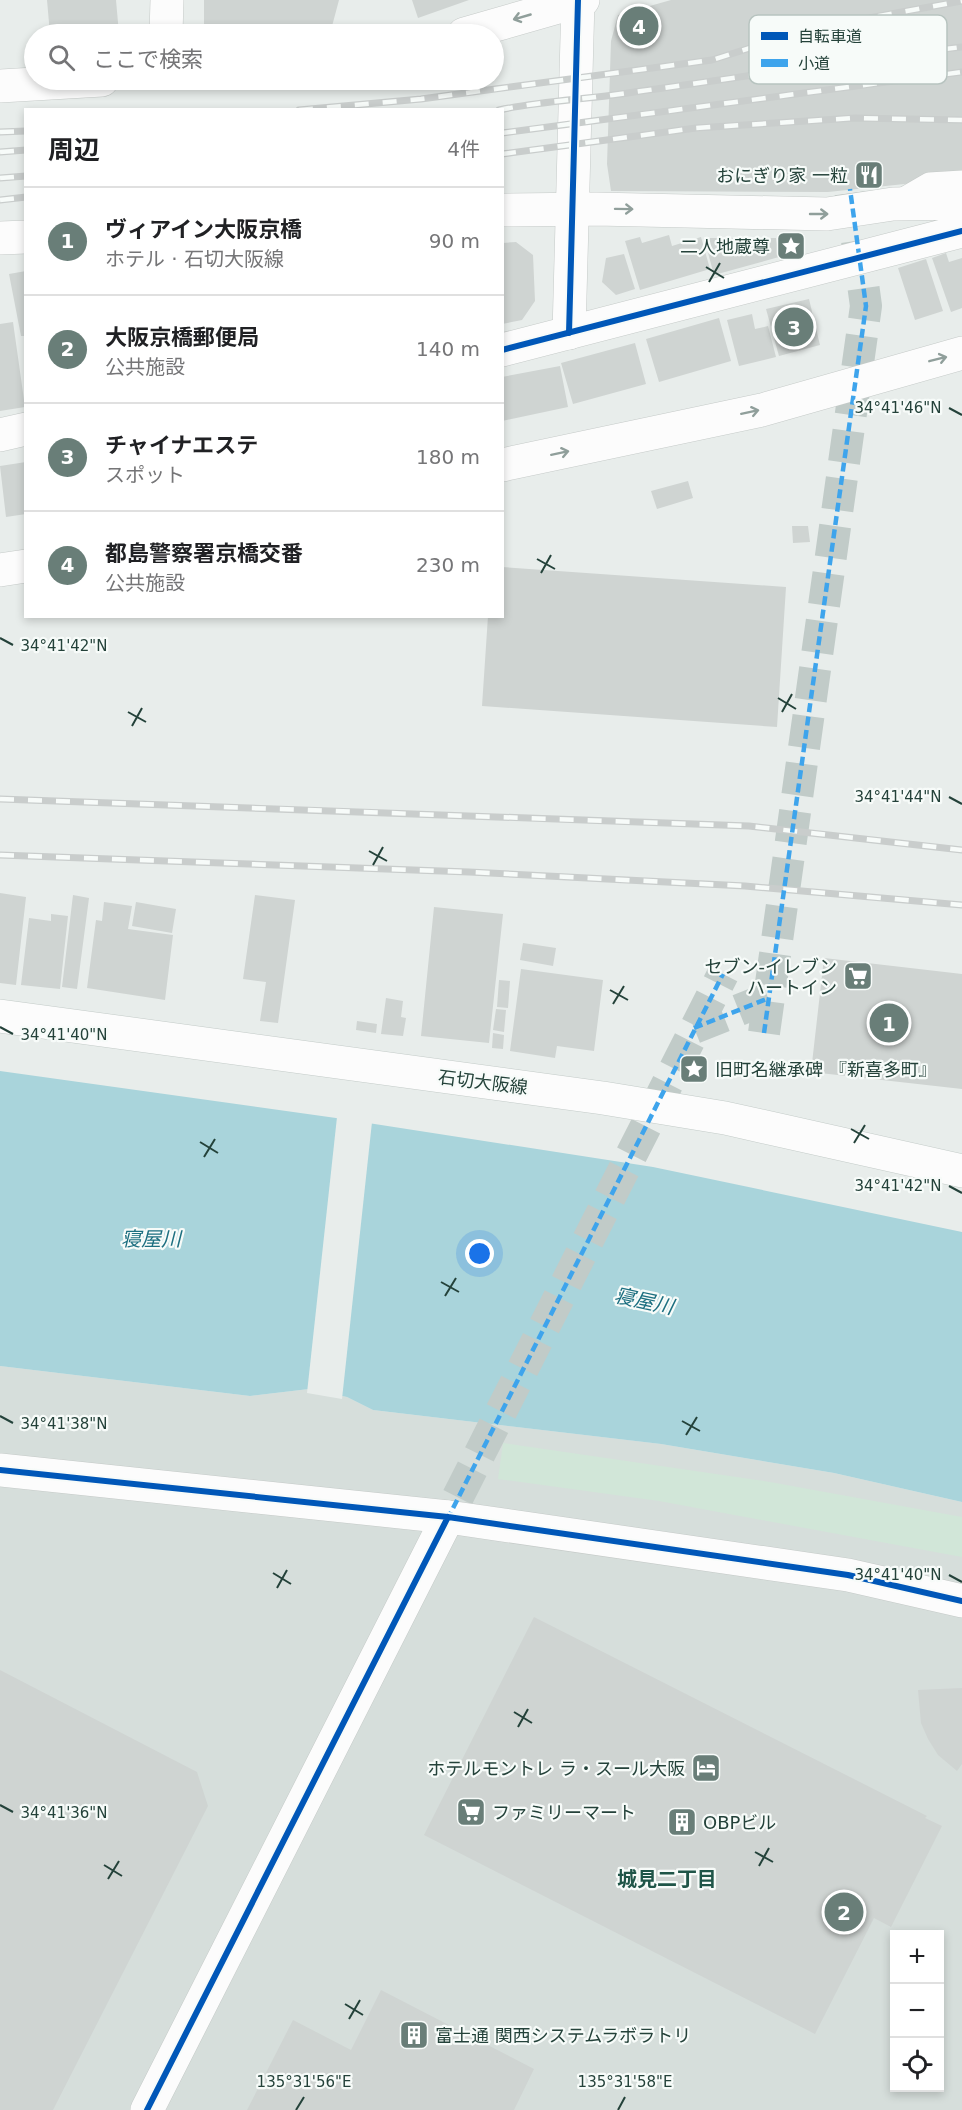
<!DOCTYPE html>
<html lang="ja">
<meta charset="utf-8">
<style>
body{margin:0;font-family:"DejaVu Sans","Noto Sans JP",sans-serif;background:#f2f2f2;color:#202124}
.controls{position:absolute;right:18px;bottom:18px;display:grid;overflow:hidden;border-radius:0px;box-shadow:0 3px 9px #0003}
.controls button{width:54px;height:54px;display:grid;place-items:center;padding:0;border:0;border-bottom:2px solid #e0e0e0;background:#fff;color:#202124;font:30px sans-serif}
.you{position:absolute;left:480px;top:1254px;width:21px;height:21px;margin:-15px;border:4px solid #fff;border-radius:50%;background:#1a73e8;box-shadow:0 0 0 9px #1a73e833}
.badge{display:grid;place-items:center;width:39px;height:39px;border-radius:50%;background:#697e78;color:#fff;font-size:20px;font-weight:700}
.pin{position:absolute;translate:-50% -50%;border:3px solid #fff;box-shadow:0 2px 6px #0006}
.list{margin:0;padding:0;list-style:none}
h2{display:flex;justify-content:space-between;align-items:center;height:78px;margin:0;padding:0 24px;font-size:26px}
h2 small{font-size:20px;font-weight:400;color:#757577}
.list li{display:grid;grid-template-columns:39px 1fr auto;gap:18px;align-items:center;box-sizing:border-box;height:108px;padding:0 24px;border-top:2px solid #e0e0e0}
.list b{display:block;font-size:22px;white-space:nowrap}
.list p{margin:0;font-size:20px;white-space:nowrap;color:#757577}
.list em{font-size:20px;font-style:normal;color:#757577}
.icon{flex:none;width:33px;height:33px;fill:none;stroke:currentColor;stroke-width:2;stroke-linecap:round;stroke-linejoin:round}
.map{position:relative;flex:none;width:962px;height:2110px;overflow:hidden}
.search{position:absolute;background:#fff;box-shadow:0 3px 9px #0003;left:24px;top:24px;width:480px;height:66px;display:flex;align-items:center;gap:15px;box-sizing:border-box;padding:0 21px;border-radius:33px;color:#757577;font-size:22px}
.panel{position:absolute;background:#fff;box-shadow:0 3px 9px #0003;left:24px;top:108px;width:480px;height:510px;border-radius:0px}
.map>svg:first-child{display:block}
</style>
<div class="map">
<svg width="962" height="2110" viewBox="0 0 962 2110">
<rect width="100%" height="100%" fill="#e8edeb"/>
<path fill="#d6dedb" fill-rule="evenodd" d="M0 1366 250 1396 309 1389 347 1397 373 1410 661 1444 834 1473 962 1502V2110H0ZM894 1934H940V2088H894Z"/>
<path fill="#d1e6d8" d="M503 1443 770 1482 962 1517V1557L659 1501 498 1479Z"/>
<path fill="#a9d4db" d="M0 1071 336 1118 653 1167 962 1232V1502L834 1473 661 1444 373 1410 347 1397 309 1389 250 1396 0 1366Z"/>
<path fill="#e8edeb" d="M337 1117 372 1122 342 1399 307 1393Z"/>
<path fill="#cfd4d2" d="M47 0H116L119 34H50Z
M204 0H339L331 30 307 24 305 34H204Z
M412 0H469L418 18Z
M671 0H962V178L828 192 611 191 607 164 611 41 618 15Z
M669 235 672 246 701 237 710 269 640 290 625 241 640 237 642 243Z
M704 238H776L779 257 714 275Z
M516 242 533 255 535 301 522 320 502 324V243Z
M946 253 949 262 962 258V308L951 312 932 258Z
M624 254 635 289 616 295 602 282 606 258Z
M926 259 943 311 915 320 898 268Z
M26 271V336H21L9 274Z
M809 299 820 345 779 356 766 309Z
M752 314 755 329 768 326 776 357 739 366 727 320Z
M719 318 731 361 659 382 646 339Z
M13 322 25 407 0 411V324Z
M635 343 646 384 573 404 561 363Z
M560 366 568 407 502 421V377Z
M26 462V514L6 517 0 466Z
M688 481 693 498 657 509 651 491Z
M792 526H808L810 542 793 543Z
M502 567 786 587 777 727 482 706 488 616H502Z
M0 893 26 897 16 985 0 983Z
M73 895 89 898 77 989 62 987Z
M255 895 295 900 278 1023 260 1021 266 982 243 979Z
M104 902 132 906 128 929 173 935 165 1000 87 988 96 920 102 921Z
M136 902 176 909 172 933 132 926Z
M434 907 503 914 489 1043 421 1036Z
M51 914 68 916 60 989 21 985 29 918 51 921Z
M523 943 556 948 553 966 520 960Z
M824 958 962 974V1089L811 1072Z
M521 969 603 980 594 1051 557 1046 555 1058 510 1051Z
M499 980 510 981 508 1008 497 1007Z
M386 998 403 1001 401 1017 406 1018 403 1036 381 1034Z
M496 1009 506 1010 504 1032 493 1030Z
M357 1021 377 1024 376 1033 356 1030Z
M493 1033 504 1035 503 1049 492 1048Z
M534 1617 927 1816 925 1818 942 1826 891 1927 874 1918 815 2034 424 1835Z
M0 1670 197 1772 208 1806 53 2110H0Z
M962 1688V1764L957 1771 938 1755 928 1739 921 1723 918 1690Z
M381 1990 534 2069 514 2110H247L293 2020 351 2050Z"/>
<g fill="none" stroke-linecap="round" stroke-linejoin="round">
<path stroke="#c1cbc8" stroke-width="32" stroke-dasharray="32 16" stroke-linecap="butt" d="M694 1028 769 998
M764 1033 866 306 850 189
M436 1540 723 974"/>
<g stroke="#c5cac8" stroke-width="22">
<path id="service" d="M898 201 929 183 962 181"/>
</g>
<g stroke="#c5cac8" stroke-width="34">
<path id="minor" d="M464 34 583 0
M0 86 102 80
M502 210 596 209 827 214 893 204 962 203
M0 238 26 237
M502 350 962 231
M0 435 26 429
M502 465 762 410 962 353
M0 570 26 566
M0 1470 448 1517"/>
</g>
<g stroke="#c5cac8" stroke-width="34">
<path id="tertiary" d="M166 34 167 0
M569 333 578 0
M147 2110 448 1517 848 1575 962 1601"/>
</g>
<g stroke="#c3cbc8" stroke-width="34">
<path id="secondary" d="M0 1016 603 1098 725 1118 962 1171"/>
</g>
<use href="#service" stroke="#fcfcfc" stroke-width="21"/>
<use href="#minor" stroke="#fcfcfc" stroke-width="33"/>
<use href="#tertiary" stroke="#fcfcfc" stroke-width="33"/>
<use href="#secondary" stroke="#fcfcfc" stroke-width="33"/>
<g stroke="#c9cdcc" stroke-width="7">
<path id="rail" d="M299 110 421 99 712 60 814 28 962 1
M499 110C537 102 575 100 613 95 729 79 845 61 962 47
M0 132 26 131
M502 133 962 72
M0 152 26 150
M502 154 696 128 855 118 962 120
M0 178 26 176
M0 200 26 197
M0 799 749 826 962 850
M0 855 469 872 745 886 962 905"/>
</g>
<use href="#rail" stroke="#f7fbf9" stroke-width="4.5" stroke-dasharray="14" stroke-linecap="butt"/>
<path stroke="#3ea4ec" stroke-width="4.5" stroke-dasharray="9 4.5" stroke-linecap="butt" d="M694 1028 769 998
M764 1033 866 306 850 189
M447 1520 723 974"/>
<g stroke="#f7fbf9" stroke-width="10">
<path id="cycleway" d="M569 333 578 0
M502 350 962 231
M0 1470 448 1517 848 1575 962 1601
M147 2110 448 1517"/>
</g>
<use href="#cycleway" stroke="#0057b8" stroke-width="6"/>
</g>
<defs><path id="oneway-shaft" d="M-6 0H5M1.5-3L5.5 0L1.5 3" fill="none" stroke-width="1.6" stroke-linecap="round" stroke-linejoin="round" transform="scale(1.5)"/></defs>
<g stroke="#909f9b">
<use href="#oneway-shaft" transform="translate(522 17) rotate(164)"/>
<use href="#oneway-shaft" transform="translate(624 209) rotate(1)"/>
<use href="#oneway-shaft" transform="translate(819 214)"/>
<use href="#oneway-shaft" transform="translate(938 359) rotate(-14)"/>
<use href="#oneway-shaft" transform="translate(750 412) rotate(-12)"/>
<use href="#oneway-shaft" transform="translate(560 453) rotate(-12)"/>
</g>
<path fill="none" stroke="#24423a" stroke-width="2" d="M706 267 724 278M709 282 720 263M949 408 962 415M537 559 555 569M541 573 551 555M0 638 13 645M778 698 796 709M128 712 146 722M782 712 792 694M132 726 142 708M949 797 962 804M369 851 387 861M373 865 383 847M610 990 628 1000M613 1004 624 986M0 1027 13 1034M851 1129 869 1139M200 1142 218 1153M854 1143 865 1125M204 1157 215 1139M949 1186 962 1193M441 1282 459 1292M445 1296 456 1278M0 1416 13 1423M682 1421 700 1431M686 1435 697 1417M273 1573 291 1584M949 1575 962 1582M277 1588 287 1570M514 1712 532 1723M518 1727 528 1709M0 1805 13 1812M755 1852 773 1862M104 1865 122 1876M759 1866 769 1848M108 1879 119 1861M345 2004 363 2015M349 2019 360 2000M296 2110 304 2097M618 2110 625 2097"/>
<defs>
<g id="restaurant-square" transform="scale(1.5)"><rect x="-9" y="-9" width="18" height="18" rx="4" fill="#697e78" stroke="#f7fbf9"/><path d="M-5-6h1v4h1v-4h1v4h1v-4h1v5L-1.5 .5V6h-2V.5L-5-1ZM5-6V6H3V1.5H1.5Q1.5-4 5-6Z" fill="#fff"/></g>
<g id="sight-square" transform="scale(1.5)"><rect x="-9" y="-9" width="18" height="18" rx="4" fill="#697e78" stroke="#f7fbf9"/><path d="M0-6L1.8-2.2L6-1.7L2.9 1.2L3.7 5.4L0 3.3L-3.7 5.4L-2.9 1.2L-6-1.7L-1.8-2.2Z" fill="#fff"/></g>
<g id="supermarket-square" transform="scale(1.5)"><rect x="-9" y="-9" width="18" height="18" rx="4" fill="#697e78" stroke="#f7fbf9"/><path d="M-6-5.5h2.5l.6 2H6L4.5 2H-2.5L-4.4-4H-6ZM-1.5 3.2a1.3 1.3 0 1 0 .1 0ZM3 3.2a1.3 1.3 0 1 0 .1 0Z" fill="#fff"/></g>
<g id="hotel-square" transform="scale(1.5)"><rect x="-9" y="-9" width="18" height="18" rx="4" fill="#697e78" stroke="#f7fbf9"/><path d="M-6-4.5h1.5V1H6V5H4.5V3h-9V5H-6ZM-4 0a1.8 1.8 0 1 1 3.6 0ZM.5 0V-2.5h3Q6-2.5 6 0Z" fill="#fff"/></g>
<g id="building-square" transform="scale(1.5)"><rect x="-9" y="-9" width="18" height="18" rx="4" fill="#697e78" stroke="#f7fbf9"/><path d="M-4-6H4V6H1V3H-1V6H-4ZM-2.5-4.3h1.7v1.8h-1.7ZM.8-4.3h1.7v1.8H.8ZM-2.5-1h1.7V.8h-1.7ZM.8-1h1.7V.8H.8Z" fill="#fff"/></g>
</defs>
<g fill-rule="evenodd">
<use href="#restaurant-square" x="869" y="175"/>
<use href="#sight-square" x="791" y="246"/>
<use href="#supermarket-square" x="858" y="976"/>
<use href="#sight-square" x="694" y="1069"/>
<use href="#hotel-square" x="706" y="1768"/>
<use href="#supermarket-square" x="471" y="1812"/>
<use href="#building-square" x="682" y="1822"/>
<use href="#building-square" x="414" y="2035"/>
</g>
<g text-anchor="middle" dominant-baseline="central" stroke-width="4.5" stroke-linejoin="round" paint-order="stroke">
<g font-size="18" fill="#24423a" stroke="#f7fbf9" text-anchor="end">
<text x="848" y="175">おにぎり家 一粒</text>
<text x="770" y="246">二人地蔵尊</text>
<text x="837" y="966">セブン-イレブン<tspan x="837" dy="21">ハートイン</tspan></text>
<text x="715" y="1069" text-anchor="start">旧町名継承碑 『新喜多町』</text>
<text x="685" y="1768">ホテルモントレ ラ・スール大阪</text>
<text x="492" y="1812" text-anchor="start">ファミリーマート</text>
<text x="703" y="1822" text-anchor="start">OBPビル</text>
<text x="435" y="2035" text-anchor="start">富士通 関西システムラボラトリ</text>
</g>
<g font-size="18" fill="#24423a" stroke="#f7fbf9">
<text transform="translate(483 1082) rotate(7)">石切大阪線</text>
</g>
<g font-size="20" font-style="italic" fill="#1c6f80" stroke="#f7fbf9">
<text x="151" y="1239">寝屋川</text>
<text transform="translate(644 1301) rotate(12)">寝屋川</text>
</g>
<g font-size="20" font-weight="bold" fill="#1f5548" stroke="#f7fbf9">
<text x="667" y="1879">城見二丁目</text>
</g>
</g>
<rect x="749" y="15" width="198" height="69" rx="9" fill="#f7fbf9" stroke="#b8c4c0" stroke-width="1.5"/>
<rect x="761" y="32" width="27" height="8" fill="#0057b8"/>
<rect x="761" y="59" width="27" height="8" fill="#3ea4ec"/>
<g font-size="16" fill="#24423a">
<text x="798" y="42">自転車道</text>
<text x="798" y="69">小道</text>
</g>
<g font-size="15" text-anchor="middle" fill="#24423a" stroke="#f7fbf9" stroke-width="4.5" stroke-linejoin="round" paint-order="stroke">
<text x="898" y="413">34°41'46"N</text>
<text x="64" y="651">34°41'42"N</text>
<text x="898" y="802">34°41'44"N</text>
<text x="64" y="1040">34°41'40"N</text>
<text x="898" y="1191">34°41'42"N</text>
<text x="64" y="1429">34°41'38"N</text>
<text x="898" y="1580">34°41'40"N</text>
<text x="64" y="1818">34°41'36"N</text>
<text x="304" y="2087">135°31'56"E</text>
<text x="625" y="2087">135°31'58"E</text>
</g>
</svg>
<div class="controls">
<button>+</button>
<button>−</button>
<button><svg class="icon" aria-label="locate" viewBox="0 0 24 24"><circle cx="12" cy="12" r="6"/><path d="M12 2v4M12 18v4M2 12h4M18 12h4"/></svg></button>
</div>
<div class="you"></div>
<div class="pin badge" style="left:889px;top:1023px">1</div>
<div class="pin badge" style="left:844px;top:1912px">2</div>
<div class="pin badge" style="left:794px;top:327px">3</div>
<div class="pin badge" style="left:639px;top:26px">4</div>
<div class="search"><svg class="icon" aria-label="search" viewBox="0 0 24 24"><circle cx="10" cy="10" r="6"/><path d="M15 15l6 6"/></svg>ここで検索</div>
<section class="panel">
<h2>周辺<small>4件</small></h2>
<ul class="list">
<li><span class="badge">1</span><div><b>ヴィアイン大阪京橋</b><p>ホテル · 石切大阪線</p></div><em>90 m</em></li>
<li><span class="badge">2</span><div><b>大阪京橋郵便局</b><p>公共施設</p></div><em>140 m</em></li>
<li><span class="badge">3</span><div><b>チャイナエステ</b><p>スポット</p></div><em>180 m</em></li>
<li><span class="badge">4</span><div><b>都島警察署京橋交番</b><p>公共施設</p></div><em>230 m</em></li>
</ul>
</section>
</div>
